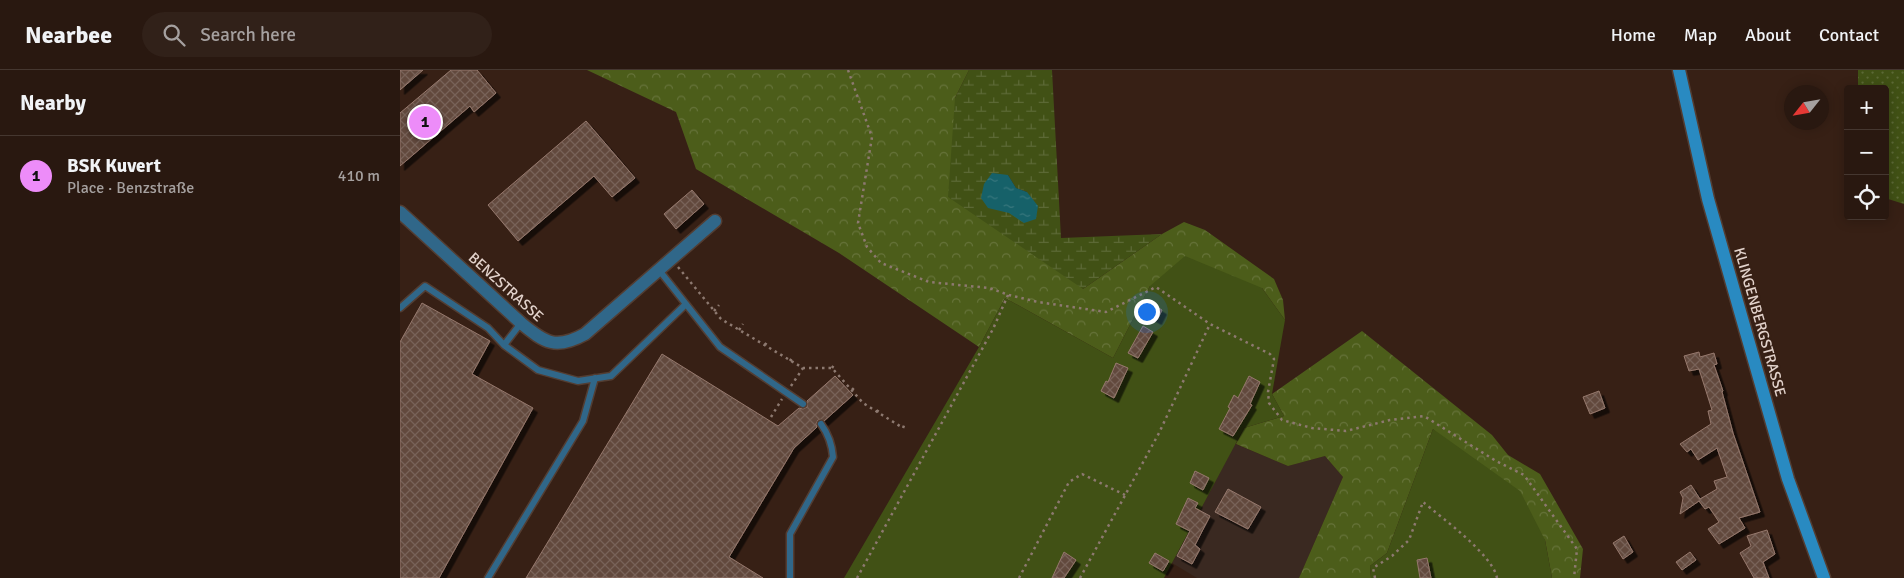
<!DOCTYPE html>
<meta charset="utf-8">
<style>
body{margin:0;font-family:Signika,sans-serif;background:#312119;color:#f1f3f6}
.controls{position:absolute;right:15px;top:15px;display:grid;overflow:hidden;border-radius:5px;box-shadow:0 2px 12px #0003}
.controls button{width:45px;height:45px;display:grid;place-items:center;padding:0;border:0;border-bottom:1px solid #453730;background:#291810;color:#f1f3f6;font:25px sans-serif}
.compass{position:absolute;left:1384px;top:15px;width:45px;height:45px;border-radius:50%;background:#291810;box-shadow:0 2px 12px #0003;rotate:239deg}
.you{position:absolute;left:746px;top:241px;width:18px;height:18px;margin:-12px;border:4px solid #fff;border-radius:50%;background:#1a73e8;box-shadow:0 0 0 8px #1a73e833}
.badge{display:grid;place-items:center;width:32px;height:32px;border-radius:50%;background:#ed8cf9;color:#111;font-size:16px;font-weight:700}
.pin{position:absolute;translate:-50% -50%;border:2px solid #fff;box-shadow:0 1px 5px #0006}
.list{margin:0;padding:0;list-style:none}
h2{display:flex;justify-content:space-between;align-items:center;height:65px;margin:0;padding:0 20px;font-size:21px}
h2 small{font-size:16px;font-weight:400;color:#a5a09f}
.list li{display:grid;grid-template-columns:32px 1fr auto;gap:15px;align-items:center;box-sizing:border-box;height:80px;padding:0 20px;border-top:1px solid #453730}
.list b{display:block;font-size:19px;white-space:nowrap}
.list p{margin:0;font-size:16px;white-space:nowrap;color:#a5a09f}
.list em{font-size:16px;font-style:normal;color:#a5a09f}
.icon{flex:none;width:28px;height:28px;fill:none;stroke:currentColor;stroke-width:2;stroke-linecap:round;stroke-linejoin:round}
.map{position:relative;flex:none;width:1504px;height:508px;overflow:hidden}
header{display:flex;align-items:center;gap:30px;box-sizing:border-box;height:70px;padding:0 25px;background:#291810;border-bottom:1px solid #453730}
header strong{font-size:24px}
nav{display:flex;gap:28px;margin-inline-start:auto;font-size:18px}
.search{width:350px;height:45px;background:#312119;display:flex;align-items:center;gap:12px;box-sizing:border-box;padding:0 18px;border-radius:28px;color:#a5a09f;font-size:19px}
main{display:flex}
aside{flex:1;background:#291810}
.map>svg:first-child{display:block}
</style>
<header>
<strong>Nearbee</strong>
<div class="search"><svg class="icon" aria-label="search" viewBox="0 0 24 24"><circle cx="10" cy="10" r="6"/><path d="M15 15l6 6"/></svg>Search here</div>
<nav><a>Home</a><a>Map</a><a>About</a><a>Contact</a></nav>
</header>
<main>
<aside>
<h2>Nearby<small></small></h2>
<ul class="list">
<li><span class="badge">1</span><div><b>BSK Kuvert</b><p>Place · Benzstraße</p></div><em>410 m</em></li>
</ul>
</aside>
<div class="map">
<svg width="1504" height="508" viewBox="0 0 1504 508">
<defs>
<pattern id="grass-dots" width="8" height="8" patternUnits="userSpaceOnUse" patternTransform="scale(1.25)"><rect width="8" height="8" fill="#415115"/><path d="M2 2h.1M6 6h.1" fill="none" stroke="#5c6936" stroke-width="1.8" stroke-linecap="round"/></pattern>
<pattern id="forest-crowns" width="20" height="18" patternUnits="userSpaceOnUse" patternTransform="scale(1.25)"><rect width="20" height="18" fill="#4c5d1a"/><path d="M2 6a3 3 0 1 1 6 0M12 15a3 3 0 1 1 6 0" fill="none" stroke="#66733a"/></pattern>
<pattern id="wetland-marsh" width="20" height="14" patternUnits="userSpaceOnUse" patternTransform="scale(1.25)"><rect width="20" height="14" fill="#415115"/><path d="M1 5h8M5 5V1M11 12h8M15 12V8" fill="none" stroke="#5c6936"/></pattern>
<pattern id="water-ripples" width="26" height="14" patternUnits="userSpaceOnUse" patternTransform="scale(1.25)"><rect width="26" height="14" fill="#166169"/><path d="M2 4q2-2 4 0t4 0M15 11q2-2 4 0t4 0" fill="none" stroke="#38777d"/></pattern>
<pattern id="building-cross-hatch" width="8" height="8" patternUnits="userSpaceOnUse" patternTransform="scale(1.25)"><rect width="8" height="8" fill="#62483d"/><path d="M0 0l8 8M0 8l8-8" fill="none" stroke="#786258"/></pattern>
<filter id="shadow"><feDropShadow dx="4.5" dy="4.5" stdDeviation="0" flood-color="#0009"/></filter>
</defs>
<rect width="100%" height="100%" fill="#372015"/>
<path fill="#3a2921" d="M835 374 888 396 925 386 943 407 899 508H797L772 493Z"/>
<path fill="url(#grass-dots)" d="M1458 0H1504V134L1485 128V19H1458Z"/>
<path fill="url(#forest-crowns)" d="M187 0H569L555 28 683 219 762 164 784 152 805 160 874 209 883 230 885 250 862 218 750 216 713 288 605 228 579 277 439 183 296 99 276 42Z
M962 261 1092 365 1108 385 1140 404 1183 479 1180 508H1152L1145 470 1033 359 987 483 970 496 971 508H899L943 407 925 386 888 396 836 374 844 358 884 346 872 324Z"/>
<path fill="url(#wetland-marsh)" fill-rule="evenodd" d="M569 0H652L661 168 762 164 683 219 548 127 555 28ZM608 105 616 118 627 122 624 153 609 143Z"/>
<path fill="#415115" d="M785 186 862 218 885 250 872 324 884 346 844 358 764 508H444L579 277 605 228 713 288 750 216Z
M1033 359 1120 421 1145 470 1152 508H971L970 496 987 483Z"/>
<path fill="url(#water-ripples)" d="M592 103 608 105 616 118 627 122 638 136 636 149 624 153 609 143 588 138 581 128 584 114Z"/>
<path fill="url(#building-cross-hatch)" stroke="#96796d" filter="url(#shadow)" d="M0 0H23L0 20Z
M51 0H77L96 23 74 42 70 36 0 96V43Z
M186 51 235 108 212 127 194 106 118 171 88 135Z
M292 120 304 134 276 159 264 144Z
M22 233 90 271 72 304 133 338 39 508H0V272Z
M752 234 762 240 757 250 746 244Z
M743 256 753 262 738 288 728 283Z
M1299 282 1300 287 1314 283 1317 294 1314 295 1323 321 1322 322 1333 363 1360 442 1339 448 1345 458 1319 474 1308 459 1319 452 1309 437 1305 439 1299 431 1280 444 1283 428 1280 422 1291 415 1300 429 1317 419 1314 411 1327 407 1317 378 1298 390 1291 379 1287 382 1280 374 1311 354 1308 341 1312 340 1299 299 1289 301 1284 286Z
M262 284 378 356 399 338 403 339 407 337V331L435 306 453 325 424 351 418 350 416 354 417 357 394 378 329 487 363 508H126Z
M716 293 728 298 714 328 701 321 706 311 708 312Z
M849 306 860 312 850 334 852 335 833 366 819 359 830 338 828 337 834 325 838 328Z
M1199 321 1205 338 1190 344 1183 327Z
M795 401 809 408 803 420 790 413Z
M828 419 861 437 848 459 815 442Z
M788 428 798 433 795 438 810 446 795 475 800 479 792 494 777 486 790 461 776 454Z
M1367 460 1375 484 1363 492 1369 508H1354L1340 483 1351 476 1347 466Z
M1224 466 1233 482 1223 489 1213 473Z
M664 482 676 490 664 508H652Z
M1290 482 1296 490 1282 500 1276 492Z
M755 483 769 491 763 501 749 493Z
M1027 488 1031 508H1020L1017 490Z"/>
<g fill="none" stroke-linecap="round" stroke-linejoin="round">
<g stroke="#533d32" stroke-width="9">
<path id="lane" d="M259 200 320 277 403 334
M0 238 25 216 88 258 104 275 138 300 178 311 211 306 286 234
M104 275 121 253
M88 508 183 351 195 308
M390 508V464L433 387C432 374 429 365 421 354"/>
</g>
<g stroke="#533d32" stroke-width="15">
<path id="street" d="M0 142 121 253C145 273 156 280 185 264L315 151"/>
</g>
<g stroke="#533d32" stroke-width="15">
<path id="secondary" d="M1279 0 1308 129 1341 245 1388 409 1424 508"/>
</g>
<path stroke="#8d7970" stroke-width="2.5" stroke-dasharray="2.5 4" stroke-linecap="butt" d="M448 0 472 67 458 153 467 177 481 193 529 212 589 218 609 225 638 232 706 242 756 217 810 254 870 284 874 289 868 322 869 333 882 350 912 358 946 361 990 350 1024 346 1096 391 1124 405 1177 479 1174 508
M278 197 321 249 403 298H432L463 333 503 358 505 353
M314 241 319 235
M339 260 343 254
M365 275 368 270
M390 291 393 286
M432 298 435 293
M391 316 403 298
M452 320 456 316
M477 342 480 337
M371 347 382 329
M457 508 593 259 608 225
M619 508 669 412 682 404 725 425
M680 508 759 363 810 254
M975 508 973 498 992 486 1009 470 1023 432C1042 448 1093 485 1097 508"/>
<use href="#lane" stroke="#306789" stroke-width="6"/>
<use href="#street" stroke="#306789" stroke-width="12"/>
<use href="#secondary" stroke="#298ac1" stroke-width="12"/>
</g>
<g text-anchor="middle" dominant-baseline="central" stroke-width="4" stroke-linejoin="round" paint-order="stroke">
<g font-size="15" fill="#e3d3cc" stroke="#372015">
<text transform="translate(106 217) rotate(42)">BENZSTRASSE</text>
<text transform="translate(1360 252) rotate(74)">KLINGENBERGSTRASSE</text>
</g>
</g>
</svg>
<div class="controls">
<button>+</button>
<button>−</button>
<button><svg class="icon" aria-label="locate" viewBox="0 0 24 24"><circle cx="12" cy="12" r="6"/><path d="M12 2v4M12 18v4M2 12h4M18 12h4"/></svg></button>
</div>
<svg class="compass" viewBox="-18 -18 36 36"><path d="M0-13l5 13h-10z" fill="#e53935"/><path d="M0 13l5-13h-10z" fill="#a5a09f"/></svg>
<div class="you"></div>
<div class="pin badge" style="left:25px;top:52px">1</div>
</div>
</main>
